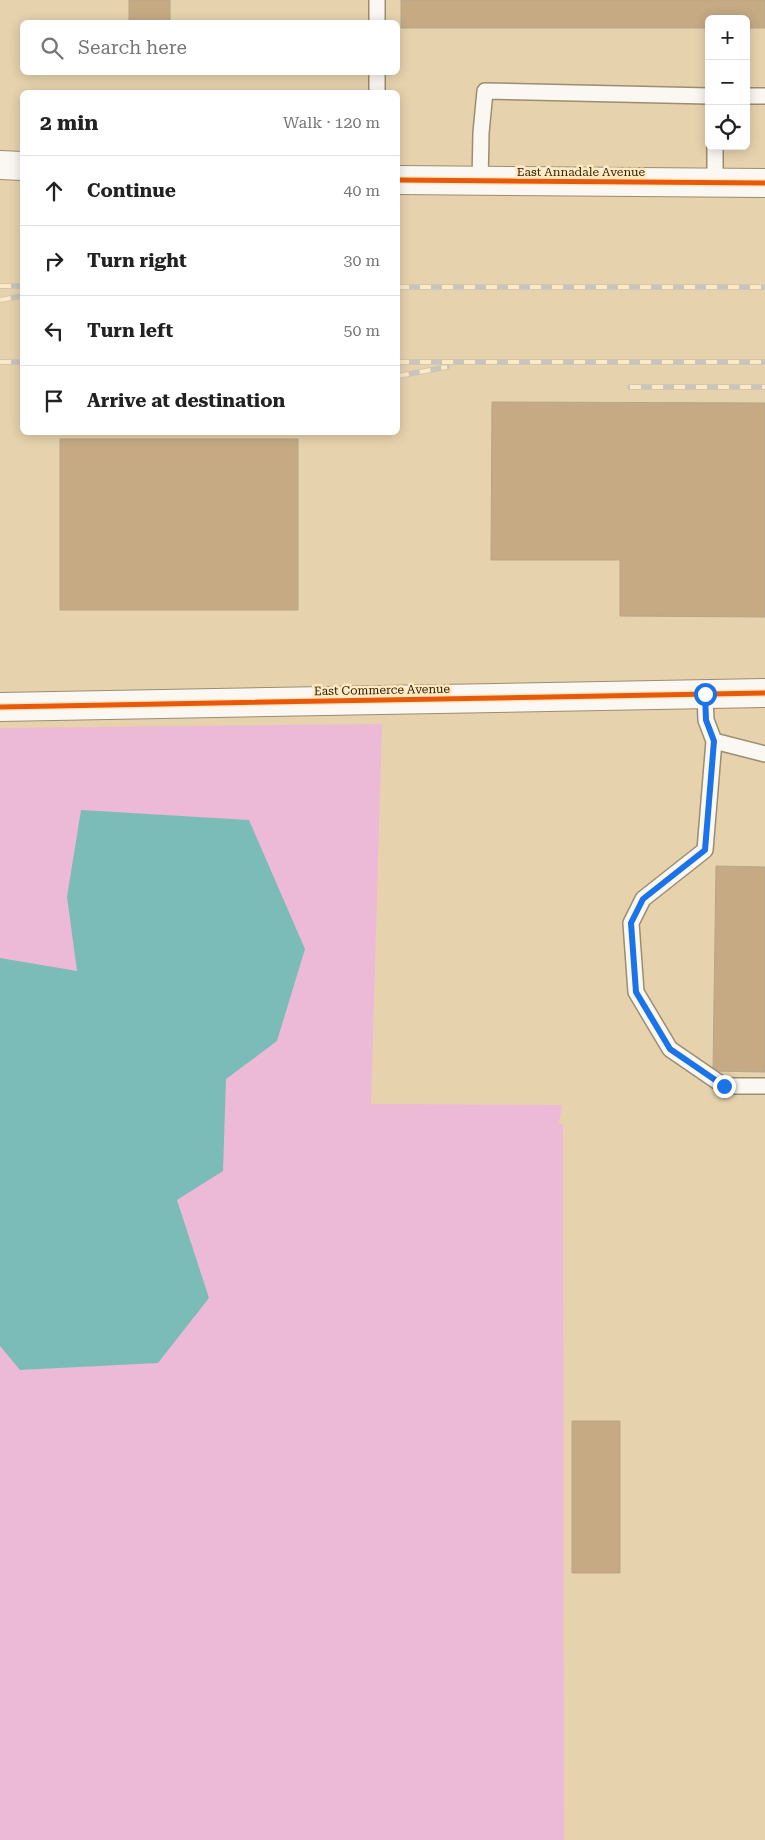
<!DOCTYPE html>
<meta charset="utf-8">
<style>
body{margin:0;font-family:"Roboto Serif",serif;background:#f6f6f6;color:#222}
.controls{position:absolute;right:15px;top:15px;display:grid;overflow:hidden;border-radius:8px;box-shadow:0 2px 12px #0003}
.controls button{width:45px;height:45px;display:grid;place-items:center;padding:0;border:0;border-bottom:1px solid #e0e0e0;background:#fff;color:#222;font:25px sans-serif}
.stop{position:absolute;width:15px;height:15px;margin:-11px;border:4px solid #1a73e8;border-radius:50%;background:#fff}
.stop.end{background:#1a73e8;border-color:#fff;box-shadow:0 1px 5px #0008}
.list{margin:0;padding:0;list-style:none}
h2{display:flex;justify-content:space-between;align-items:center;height:65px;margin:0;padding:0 20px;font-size:21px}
h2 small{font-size:16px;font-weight:400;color:#767676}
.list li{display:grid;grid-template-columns:32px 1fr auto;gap:15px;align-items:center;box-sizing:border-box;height:70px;padding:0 20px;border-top:1px solid #e0e0e0}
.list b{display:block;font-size:19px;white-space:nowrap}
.list em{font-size:16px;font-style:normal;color:#767676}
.icon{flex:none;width:28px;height:28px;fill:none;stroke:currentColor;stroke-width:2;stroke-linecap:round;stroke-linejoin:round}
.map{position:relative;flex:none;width:765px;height:1840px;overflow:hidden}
.search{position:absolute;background:#fff;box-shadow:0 2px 12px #0003;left:20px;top:20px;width:380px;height:55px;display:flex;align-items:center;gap:12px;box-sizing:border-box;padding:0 18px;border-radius:8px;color:#767676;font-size:19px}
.panel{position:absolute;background:#fff;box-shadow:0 2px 12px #0003;left:20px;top:90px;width:380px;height:345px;border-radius:8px}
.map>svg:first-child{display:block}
</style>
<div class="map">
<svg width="765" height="1840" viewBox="0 0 765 1840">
<rect width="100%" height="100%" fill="#e6d2ad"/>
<path fill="#ecbad7" d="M382 724 371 1104 562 1105 559 1124H563L564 1840H0V728Z"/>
<path fill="#7cbcb8" d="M81 810 249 820 305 949 277 1041 226 1079 223 1171 177 1200 209 1298 158 1363 20 1370 0 1346V958L77 971 67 897Z"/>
<path fill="#c5aa84" stroke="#b8a58b" d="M129 0H170V22H129Z
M401 0H765V28H746V19H709V28H401Z
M492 402 765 403V617L620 616V560H491Z
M60 439H298V610H60Z
M716 866 765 867V1072L713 1071Z
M572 1421H620V1573H572Z"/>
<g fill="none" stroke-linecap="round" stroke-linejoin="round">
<g stroke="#9c8d6f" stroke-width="18">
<path id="lane" d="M377 0V22
M377 72V92
M746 96H765
M480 182 481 133 485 91 709 96
M715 183V146
M705 694 706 720 714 741 765 754
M714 741 705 850 643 899 631 923 636 992 670 1049 724 1086H765"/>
</g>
<g stroke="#9c8d6f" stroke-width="30">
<path id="street" d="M0 165 22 166
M398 180 765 183
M0 707 765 693"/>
</g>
<use href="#lane" stroke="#fbf8f3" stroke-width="15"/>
<use href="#street" stroke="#fbf8f3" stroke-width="28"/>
<g stroke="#cac4ba" stroke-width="5.5">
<path id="rail" d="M0 286H22
M398 287H765
M0 300 22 296
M0 362H22
M398 362H765
M398 376 447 367
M630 387H765"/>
</g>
<use href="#rail" stroke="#fee9c2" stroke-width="4" stroke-dasharray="11" stroke-linecap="butt"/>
<g stroke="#fee9c2" stroke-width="8">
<path id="cycleway" d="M398 180 765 183
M0 707 765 693"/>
</g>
<use href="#cycleway" stroke="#e8590c" stroke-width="5"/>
</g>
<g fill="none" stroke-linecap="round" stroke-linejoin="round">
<path stroke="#1a73e8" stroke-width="6" d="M705 694 706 720 714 741 705 850 643 899 631 923 636 992 670 1049 724 1086"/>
</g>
<g text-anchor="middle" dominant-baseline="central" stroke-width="5" stroke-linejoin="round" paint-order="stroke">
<g font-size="12" fill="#2f2206" stroke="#fee9c2">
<text x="581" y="172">East Annadale Avenue</text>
<text transform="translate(382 690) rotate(-1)">East Commerce Avenue</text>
</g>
</g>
</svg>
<div class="controls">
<button>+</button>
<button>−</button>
<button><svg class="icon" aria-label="locate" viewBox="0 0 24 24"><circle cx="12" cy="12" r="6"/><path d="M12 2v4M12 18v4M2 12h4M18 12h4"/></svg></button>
</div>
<div class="stop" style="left:705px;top:694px"></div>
<div class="stop end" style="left:724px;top:1086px"></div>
<div class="search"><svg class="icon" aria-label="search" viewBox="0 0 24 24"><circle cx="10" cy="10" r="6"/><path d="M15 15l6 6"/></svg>Search here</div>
<section class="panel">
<h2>2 min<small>Walk · 120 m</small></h2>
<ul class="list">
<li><svg class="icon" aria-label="ahead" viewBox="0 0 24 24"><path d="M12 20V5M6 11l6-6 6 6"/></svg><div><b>Continue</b></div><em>40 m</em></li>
<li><svg class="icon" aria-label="right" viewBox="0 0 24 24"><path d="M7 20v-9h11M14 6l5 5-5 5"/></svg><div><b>Turn right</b></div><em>30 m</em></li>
<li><svg class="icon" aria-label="left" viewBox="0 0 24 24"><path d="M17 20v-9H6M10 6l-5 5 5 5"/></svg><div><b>Turn left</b></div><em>50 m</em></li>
<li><svg class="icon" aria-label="arrive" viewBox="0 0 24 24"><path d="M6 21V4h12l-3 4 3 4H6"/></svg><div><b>Arrive at destination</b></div></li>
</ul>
</section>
</div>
